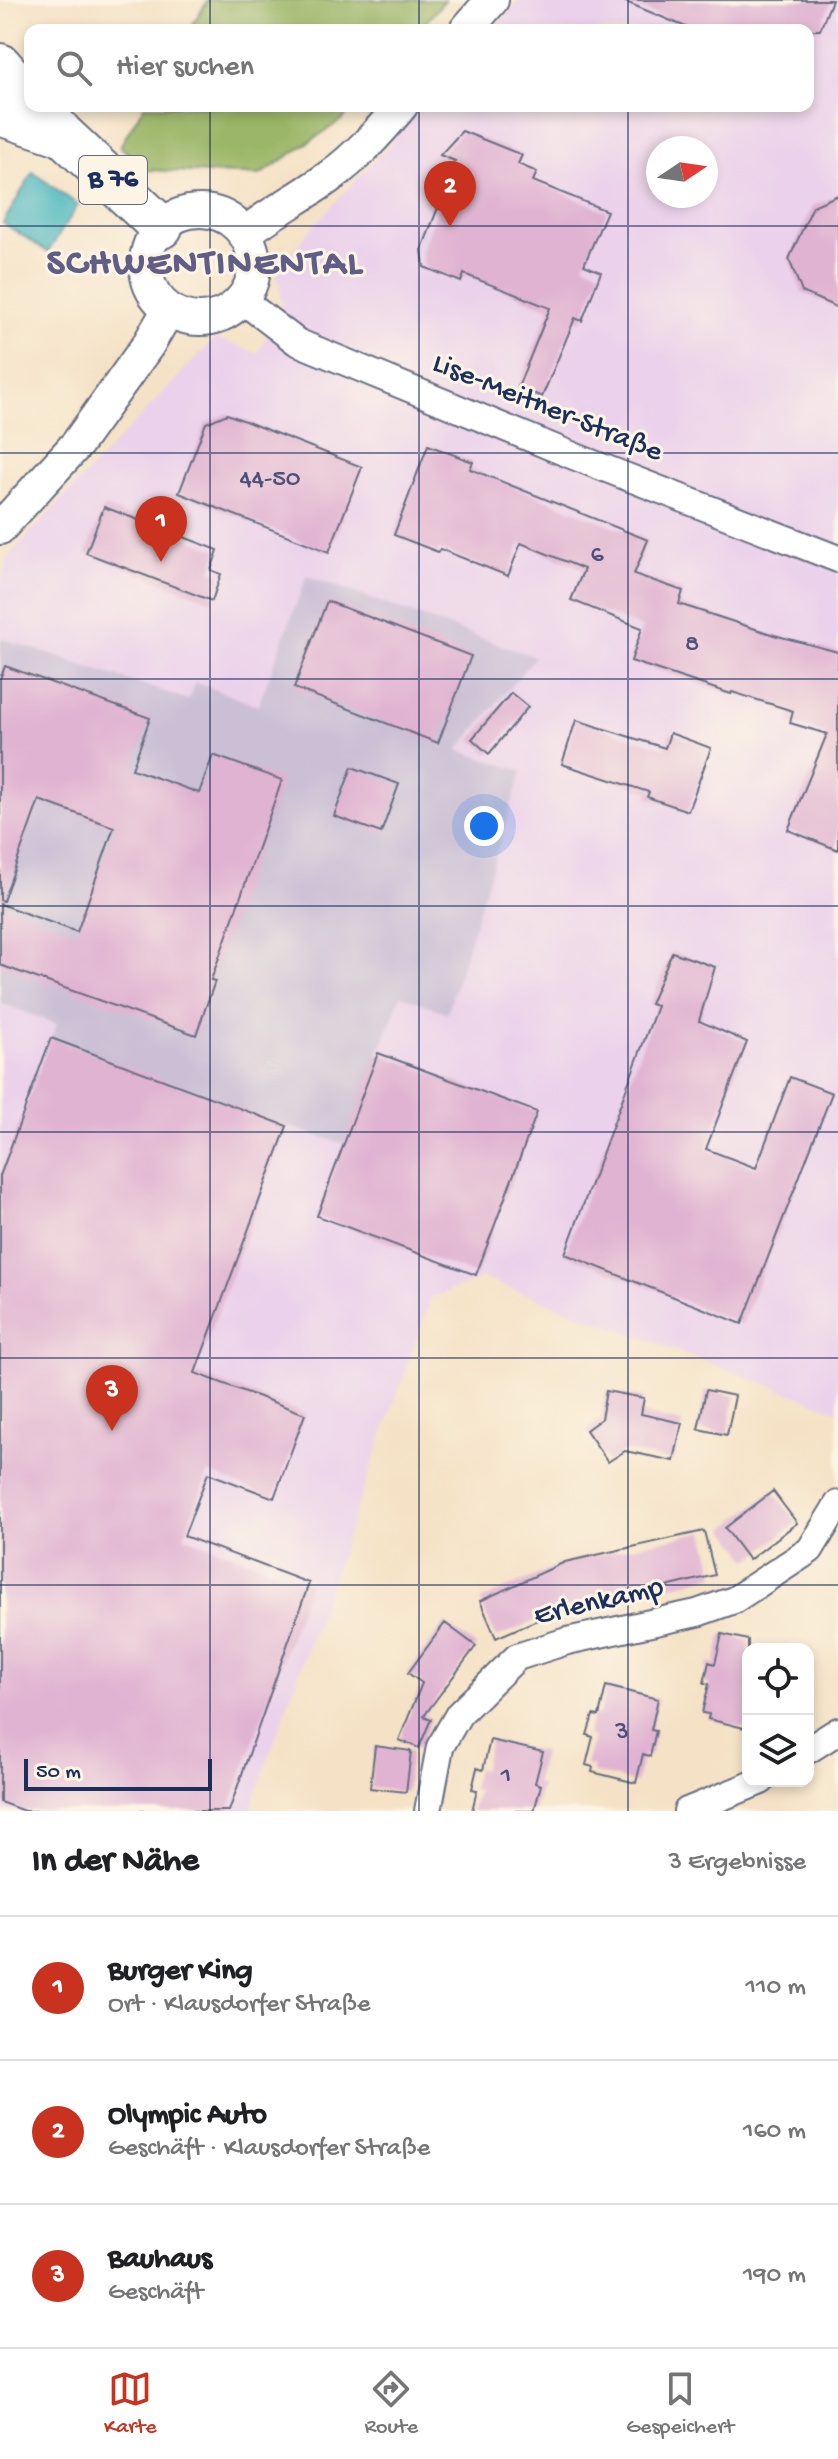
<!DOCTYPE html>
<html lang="de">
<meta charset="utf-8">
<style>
body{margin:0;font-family:"Gochi Hand",sans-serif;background:#f2f2f2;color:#202124}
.controls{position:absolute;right:24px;bottom:24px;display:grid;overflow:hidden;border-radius:16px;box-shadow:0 4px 12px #0003}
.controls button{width:72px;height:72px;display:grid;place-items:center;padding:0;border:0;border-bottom:2px solid #e0e0e0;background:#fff;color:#202124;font:40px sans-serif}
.compass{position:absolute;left:646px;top:136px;width:72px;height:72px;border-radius:50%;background:#fff;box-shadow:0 4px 12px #0003;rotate:77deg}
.scale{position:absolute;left:24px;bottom:20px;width:188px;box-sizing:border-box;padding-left:8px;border:4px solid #1b2f5e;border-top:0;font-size:22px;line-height:28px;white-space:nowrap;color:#1b2f5e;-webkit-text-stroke:6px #fcf5e5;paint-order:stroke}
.you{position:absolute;left:484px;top:826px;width:28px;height:28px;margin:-20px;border:6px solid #fff;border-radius:50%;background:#1a73e8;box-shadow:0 0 0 12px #1a73e833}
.badge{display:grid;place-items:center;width:52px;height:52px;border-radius:50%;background:#c8321e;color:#fff;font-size:26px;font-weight:700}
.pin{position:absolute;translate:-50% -66px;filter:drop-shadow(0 2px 4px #0008)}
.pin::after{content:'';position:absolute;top:42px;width:28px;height:24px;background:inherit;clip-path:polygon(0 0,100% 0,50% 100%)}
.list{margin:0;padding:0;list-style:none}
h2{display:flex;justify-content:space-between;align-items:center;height:104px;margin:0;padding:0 32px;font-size:34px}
h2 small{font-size:26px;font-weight:400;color:#757577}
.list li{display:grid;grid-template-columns:52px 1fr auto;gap:24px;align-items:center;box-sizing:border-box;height:144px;padding:0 32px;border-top:2px solid #e0e0e0}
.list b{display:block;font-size:30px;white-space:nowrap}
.list p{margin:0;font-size:26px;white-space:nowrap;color:#757577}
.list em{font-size:26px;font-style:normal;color:#757577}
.icon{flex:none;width:44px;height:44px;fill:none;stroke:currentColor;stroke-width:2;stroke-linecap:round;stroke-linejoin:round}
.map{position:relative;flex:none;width:838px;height:1811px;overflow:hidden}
.search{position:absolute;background:#fff;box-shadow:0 4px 12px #0003;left:24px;right:24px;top:24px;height:88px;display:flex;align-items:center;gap:20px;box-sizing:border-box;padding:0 28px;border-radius:16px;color:#757577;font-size:30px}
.sheet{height:536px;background:#fff}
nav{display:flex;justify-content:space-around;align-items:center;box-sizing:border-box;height:112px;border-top:2px solid #e0e0e0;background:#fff;font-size:22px;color:#757577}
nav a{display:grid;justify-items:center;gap:4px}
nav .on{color:#c8321e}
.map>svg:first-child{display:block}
</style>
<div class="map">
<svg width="838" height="1811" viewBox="0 0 838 1811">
<rect width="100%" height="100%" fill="#fcf5e5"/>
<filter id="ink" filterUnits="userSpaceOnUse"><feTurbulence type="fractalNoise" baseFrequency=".0125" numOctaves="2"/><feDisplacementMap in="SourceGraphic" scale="16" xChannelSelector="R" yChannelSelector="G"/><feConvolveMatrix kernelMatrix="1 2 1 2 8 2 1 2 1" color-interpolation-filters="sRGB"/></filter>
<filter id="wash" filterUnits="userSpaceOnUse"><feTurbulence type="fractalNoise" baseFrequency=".006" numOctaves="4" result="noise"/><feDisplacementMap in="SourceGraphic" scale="32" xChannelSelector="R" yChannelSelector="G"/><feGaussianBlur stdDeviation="1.8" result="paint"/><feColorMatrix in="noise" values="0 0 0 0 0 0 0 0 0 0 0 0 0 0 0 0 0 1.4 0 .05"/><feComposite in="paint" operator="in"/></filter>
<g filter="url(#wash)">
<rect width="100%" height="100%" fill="#f5e2c6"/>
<path fill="#ebd1eb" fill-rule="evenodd" d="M519 0H838V1411L482 1278 431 1298 250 1811H0V1003L57 1024 52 1038 287 1126 344 1144 401 994 446 1013 521 772 458 750 534 657 258 707 196 682 189 700 0 638V587L7 557 215 338 258 353 282 307 277 271 308 232 424 106H808V30H492ZM658 148H706V196H658Z"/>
<path fill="#cbbfd5" d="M307 576 535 657 458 750 522 771 447 1013 401 995 344 1144 287 1126 51 1038 57 1024 0 1003V638L189 700 195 682 258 706Z"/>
<path fill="#9bb668" stroke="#5b7263" stroke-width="2" d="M208 0H445L419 30H189Z
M144 106H355L343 119 260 175 147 170 120 146Z"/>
<path fill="#46b5bd" stroke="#30728e" stroke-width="2" d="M33 172 78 205 48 252 3 223Z"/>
<g id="blocks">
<path fill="#e0b3d2" d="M621 0H832L820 30H693Z
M462 131 522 155 518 164 537 172 533 181 607 211 584 265 601 272 582 321 575 318 542 397 518 387 550 308 464 274 461 282 424 267 422 249 444 192 432 187 455 161 440 155Z
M838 195V308L802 292 789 259 813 206Z
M227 414 362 467 329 552 179 493 206 423Z
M428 445 473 462 470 469 648 540 634 574 683 591 679 604 774 635 838 652V850L788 830 827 734 790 723 793 711 732 692 731 694 631 661 642 628 571 600 584 569 521 543 508 576 440 549 438 552 394 535Z
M104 507 218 550 211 570 221 574 212 601 86 553Z
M327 601 471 656 438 743 294 688Z
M5 666 150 718 132 769 199 793 213 755 282 780 211 980 215 981 196 1035 0 965V904L77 932 114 827 39 800 3 901 0 900V679Z
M511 693 528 707 489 754 472 739Z
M576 720 665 748 670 733 711 748 688 811 647 797 649 792 562 764Z
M352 767 399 784 381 833 334 816Z
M672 952 715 967 699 1021 747 1042 706 1149 756 1168 790 1077 832 1093 742 1324 565 1254 657 1006 650 1004Z
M51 1038 287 1126 195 1373 305 1414 274 1498 208 1473 184 1536 309 1583 229 1811H24L0 1802V1176Z
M378 1053 537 1112 476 1275 317 1216Z
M706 1390 735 1396 727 1435 698 1429Z
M606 1391 644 1398 641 1414 682 1423 674 1461 625 1451 608 1462 586 1430 601 1419Z
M773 1491 797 1523 749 1560 725 1528Z
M704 1531 715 1575 650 1591 567 1607 496 1638 480 1601 565 1562Z
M445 1623 476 1646 424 1716 431 1719 419 1748 399 1740 422 1683 408 1673Z
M722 1634 748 1640V1729L708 1719 709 1714 702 1713 709 1684 704 1683 709 1662 715 1664Z
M606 1686 658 1699 651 1730 656 1731 650 1756 643 1754 636 1783 592 1772 593 1767 586 1765 593 1737 587 1735 593 1715 599 1716Z
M490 1740 543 1752 535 1783 541 1785 534 1811H472L477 1790 472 1789 477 1768 483 1770Z
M375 1746 411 1751 406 1792 370 1788Z"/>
</g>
</g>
<g filter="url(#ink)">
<use href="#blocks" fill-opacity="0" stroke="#676e82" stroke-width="2"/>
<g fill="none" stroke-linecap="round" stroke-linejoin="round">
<g stroke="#676e82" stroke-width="30">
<path id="minor" d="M242 300 297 342 576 457 838 559
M808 1750 838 1731
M428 1811 440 1747 459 1714 517 1657 567 1641 697 1613 734 1600 810 1550 838 1504
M687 1811 761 1781"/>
</g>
<g stroke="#676e82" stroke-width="36">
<path id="tertiary" d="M466 30 492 0
M146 265a54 54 0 1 1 108 0a54 54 0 1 1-108 0Z
M245 233C272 212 302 197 329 177 357 157 379 132 401 106
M0 528 77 444 148 345 169 309"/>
</g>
<g stroke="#676e82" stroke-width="46">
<path id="trunk" d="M0 65 30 99
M37 106 63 135 161 227
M0 114 63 135"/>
</g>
<use href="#minor" stroke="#fff" stroke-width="26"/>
<use href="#tertiary" stroke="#fff" stroke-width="32"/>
<use href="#trunk" stroke="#fff" stroke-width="42"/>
</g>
</g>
<path fill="none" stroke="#1b2f5e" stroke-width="2" stroke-opacity="0.55" d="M210 0V30M419 0V30M628 0V30M210 106V1811M419 106V1811M628 106V1811M0 226H838M0 453H838M0 679H838M0 906H838M0 1132H838M0 1358H838M0 1585H838"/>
<g text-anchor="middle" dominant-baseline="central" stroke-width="6" stroke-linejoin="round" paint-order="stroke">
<g font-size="26" fill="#4c507b">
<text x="270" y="480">44-50</text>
<text x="597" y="556">6</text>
<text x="692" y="645">8</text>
<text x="622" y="1733">3</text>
<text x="506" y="1777">1</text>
</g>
<rect fill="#fcf5e5" stroke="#5e6a86" stroke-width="2" x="79" y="156" width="68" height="48" rx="6"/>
<g font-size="28" font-weight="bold" fill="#1b2f5e">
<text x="113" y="180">B 76</text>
</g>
<g font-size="30" fill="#1b2f5e" stroke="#fcf5e5">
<text transform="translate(547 409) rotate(22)">Lise-Meitner-Straße</text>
<text transform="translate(599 1603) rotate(-13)">Erlenkamp</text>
</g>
<g font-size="38" font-weight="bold" letter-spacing="2" fill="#605d87" stroke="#fcf5e5">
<text x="205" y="265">SCHWENTINENTAL</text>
</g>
</g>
</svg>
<div class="controls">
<button><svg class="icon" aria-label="locate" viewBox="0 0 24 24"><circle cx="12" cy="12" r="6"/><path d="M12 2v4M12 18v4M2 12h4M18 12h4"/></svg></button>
<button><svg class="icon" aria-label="layers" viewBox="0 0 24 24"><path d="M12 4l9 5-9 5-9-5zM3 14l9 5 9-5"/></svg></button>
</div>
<svg class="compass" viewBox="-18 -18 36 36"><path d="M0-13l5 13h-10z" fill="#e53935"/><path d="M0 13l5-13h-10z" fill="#757577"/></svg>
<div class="scale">50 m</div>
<div class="you"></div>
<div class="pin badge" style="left:161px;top:562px">1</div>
<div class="pin badge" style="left:450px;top:227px">2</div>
<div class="pin badge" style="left:112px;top:1431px">3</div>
<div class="search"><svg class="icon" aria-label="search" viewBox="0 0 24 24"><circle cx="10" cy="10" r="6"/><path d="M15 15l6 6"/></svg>Hier suchen</div>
</div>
<section class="sheet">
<h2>In der Nähe<small>3 Ergebnisse</small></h2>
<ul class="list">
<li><span class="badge">1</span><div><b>Burger King</b><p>Ort · Klausdorfer Straße</p></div><em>110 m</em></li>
<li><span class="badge">2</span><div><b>Olympic Auto</b><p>Geschäft · Klausdorfer Straße</p></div><em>160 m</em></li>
<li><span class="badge">3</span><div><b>Bauhaus</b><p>Geschäft</p></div><em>190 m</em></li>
</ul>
</section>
<nav>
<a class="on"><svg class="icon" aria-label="map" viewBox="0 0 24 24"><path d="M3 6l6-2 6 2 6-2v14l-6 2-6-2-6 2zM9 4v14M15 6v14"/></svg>Karte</a>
<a><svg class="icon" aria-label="directions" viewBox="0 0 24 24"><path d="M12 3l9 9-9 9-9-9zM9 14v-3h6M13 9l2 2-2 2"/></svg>Route</a>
<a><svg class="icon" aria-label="saved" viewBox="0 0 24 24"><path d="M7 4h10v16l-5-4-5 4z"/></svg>Gespeichert</a>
</nav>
